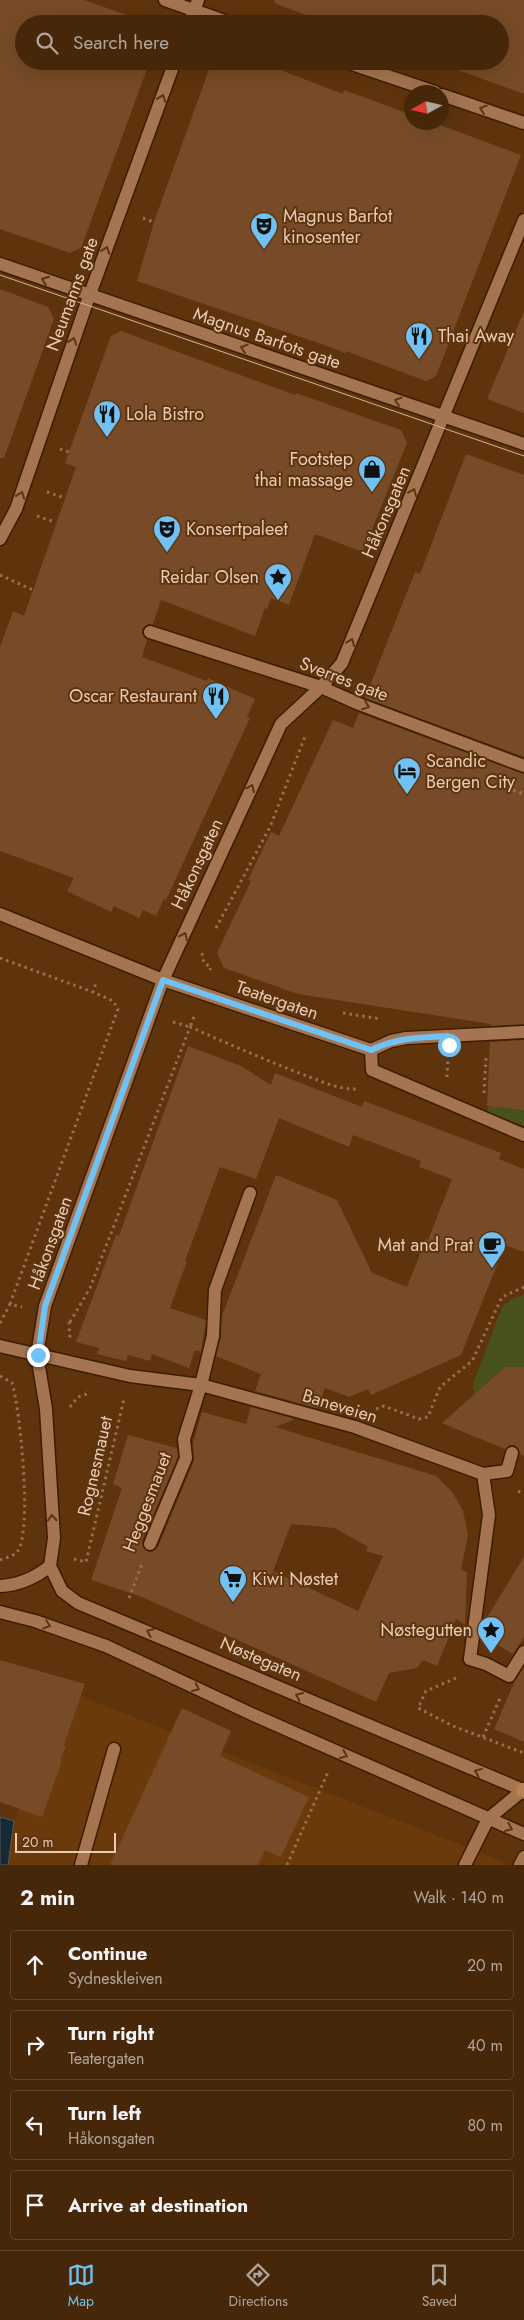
<!DOCTYPE html>
<meta charset="utf-8">
<style>
body{margin:0;font-family:Jost,sans-serif;background:#513318;color:#f1f3f6}
.compass{position:absolute;left:404px;top:85px;width:45px;height:45px;border-radius:50%;background:#47270a;box-shadow:0 5px 20px #0002;rotate:262deg}
.scale{position:absolute;left:15px;bottom:12px;width:101px;box-sizing:border-box;padding-left:5px;border:2px solid #e6cbb8;border-top:0;font-size:14px;line-height:18px;white-space:nowrap;color:#e6cbb8;-webkit-text-stroke:4px #5f340d;paint-order:stroke}
.stop{position:absolute;width:15px;height:15px;margin:-11px;border:4px solid #70c1f4;border-radius:50%;background:#fff}
.stop.end{background:#70c1f4;border-color:#fff;box-shadow:0 1px 5px #0008}
.list{margin:0;padding:0;list-style:none}
h2{display:flex;justify-content:space-between;align-items:center;height:65px;margin:0;padding:0 20px;font-size:21px}
h2 small{font-size:16px;font-weight:400;color:#b0a59c}
.list li{display:grid;grid-template-columns:32px 1fr auto;gap:15px;align-items:center;box-sizing:border-box;height:70px;margin:0 10px 10px;padding:0 10px;border:1px solid #5f442b;border-radius:5px}
.list b{display:block;font-size:19px;white-space:nowrap}
.list p{margin:0;font-size:16px;white-space:nowrap;color:#b0a59c}
.list em{font-size:16px;font-style:normal;color:#b0a59c}
.icon{flex:none;width:28px;height:28px;fill:none;stroke:currentColor;stroke-width:2;stroke-linecap:round;stroke-linejoin:round}
.map{position:relative;flex:none;width:524px;height:1865px;overflow:hidden}
.search{position:absolute;background:#47270a;box-shadow:0 5px 20px #0002;left:15px;right:15px;top:15px;height:55px;display:flex;align-items:center;gap:12px;box-sizing:border-box;padding:0 18px;border-radius:28px;color:#b0a59c;font-size:19px}
.sheet{height:385px;background:#47270a}
nav{display:flex;justify-content:space-around;align-items:center;box-sizing:border-box;height:70px;border-top:1px solid #5f442b;background:#47270a;font-size:14px;color:#b0a59c}
nav a{display:grid;justify-items:center;gap:2px}
nav .on{color:#70c1f4}
.map>svg:first-child{display:block}
</style>
<div class="map">
<svg width="524" height="1865" viewBox="0 0 524 1865">
<rect width="100%" height="100%" fill="#5f340d"/>
<path fill="#6b3a0b" d="M77 1695 492 1857 508 1865H8L14 1821Z"/>
<path fill="#485119" d="M524 1097V1126L488 1112V1106L520 1109Z
M524 1295V1427L474 1396 473 1384 502 1307 513 1298Z"/>
<path fill="#172934" stroke="#555a5c" d="M0 1817 14 1821 8 1865H0Z"/>
<path fill="#774b27" fill-rule="evenodd" d="M0 0H84L152 24H24V61H150L81 248 70 253 0 229Z
M275 0H524V94L433 61H500V24H330L274 3Z
M212 61H257L343 94 344 90 412 115V122H432L521 155 436 376 426 381 346 351 345 353 333 348 137 281 154 222Z
M0 289 48 307 54 319 4 458H0Z
M524 311V413L487 399Z
M121 331 295 395 296 393 401 430 407 443 363 552 315 534 289 605 271 598 267 609 265 608 255 636 161 600 153 624H148L142 629V634L147 640 142 657 207 681 208 678 255 699 247 717 250 718 166 900 164 899 156 916 143 910 139 918 114 906 111 912 67 891 74 878 0 851V647L13 611 24 616 76 467 65 463 111 336Z
M466 454 524 475V757L365 698 415 572 420 574Z
M359 713 524 774V1024L491 1026V1024L298 994 224 968 217 953 251 881 248 880 271 832 279 836 333 720 353 728Z
M524 1040V1110L487 1106 490 1042Z
M188 1046 241 1066 271 1085 275 1073 362 1107 364 1101 501 1153 499 1159 524 1169V1252L505 1245 461 1355 371 1395 368 1389 349 1397 325 1388 317 1408 255 1391 261 1374 216 1356 221 1337 222 1316 276 1175 337 1200 372 1273 407 1287 426 1239 428 1240 452 1179 419 1167 421 1161 353 1135 349 1147 279 1118 256 1179 220 1167 185 1261H187L170 1308 206 1320 201 1352 195 1350 189 1368 152 1354 150 1361 128 1355 126 1361 97 1354 99 1348 76 1342 116 1235 119 1236Z
M505 1367H524V1456L520 1454 518 1448 515 1445H510L505 1449 442 1423Z
M251 1407 295 1419 275 1427 436 1476 453 1493 463 1511 468 1535 461 1570 467 1572 465 1625 456 1619 437 1666 423 1660 417 1668 389 1673 376 1702 142 1597 91 1580 122 1488 113 1484 128 1435 177 1448 178 1457 142 1541 144 1549 152 1552 158 1547 194 1461 193 1443 202 1412 246 1424ZM291 1524 335 1528 368 1547 366 1551 383 1556 358 1611 273 1571Z
M524 1557V1637L513 1654 481 1635 483 1624Z
M0 1660 85 1684 64 1745 66 1746 60 1760 62 1761 42 1817 0 1802Z
M524 1667V1742L494 1729 515 1681Z
M182 1708 231 1731 220 1756 309 1797 281 1857 265 1850 258 1865H110Z"/>
<g fill="none" stroke-linecap="round" stroke-linejoin="round">
<g stroke="#3d1d01" stroke-width="15">
<path id="service" d="M150 632 321 687
M201 1385 213 1336 215 1290 250 1193
M483 1474 507 1471 512 1453
M81 1865 114 1749"/>
</g>
<g stroke="#3d1d01" stroke-width="15">
<path id="pedestrian" d="M0 539 16 509 86 305 175 61
M150 1544 186 1458 184 1439 201 1385
M470 1659 486 1664 509 1676 524 1652"/>
</g>
<g stroke="#3d1d01" stroke-width="15">
<path id="minor" d="M165 0 233 24
M189 24 198 0
M343 61 435 92
M442 95 524 123
M0 264 524 444
M321 687 359 704 524 766
M163 980 371 1050
M371 1050 372 1070 524 1135
M371 1050 391 1041 406 1038 524 1032
M0 1346 130 1376 201 1385 355 1427 483 1474 489 1515 470 1659
M465 1865 488 1819 523 1790 524 1793
M520 1865 524 1857"/>
</g>
<g stroke="#3d1d01" stroke-width="15">
<path id="secondary" d="M0 914 163 980
M50 1566 54 1538 46 1409 37 1355 45 1306 163 980 281 724 321 687 342 663 524 220
M50 1566 62 1591 78 1603 523 1790
M0 1586C19 1585 35 1578 50 1566
M0 1612 35 1621 106 1646 256 1716 524 1834"/>
</g>
<g stroke="#3d1d01" stroke-width="16">
<path id="trunk" d="M523 1790H524"/>
</g>
<path stroke="#967152" stroke-width="3" stroke-dasharray="2.5 4" stroke-linecap="butt" d="M143 218 154 222
M60 449 69 452
M47 492 65 498
M37 516 55 522
M0 575 33 590
M501 786 524 794
M216 928 270 827 306 734
M202 953 204 963 211 967 210 970
M0 958 93 992
M343 1013 381 1019
M173 1022 190 1027 195 1014
M447 1077 448 1059
M484 1093 486 1057
M10 1304 118 1009 113 1001 93 992 96 983
M69 1322 70 1339
M70 1322 90 1288 190 1027C229 1044 267 1061 307 1076 323 1082 340 1090 358 1089
M0 1323 10 1304 22 1307
M0 1376 12 1383C20 1408 33 1533 17 1552 14 1556 5 1558 0 1560
M70 1407 78 1397 87 1394V1390
M376 1409 384 1406 419 1419 428 1417 440 1387 472 1361 502 1297 524 1287
M518 1491 524 1494
M74 1559 86 1562 124 1399
M129 1598 142 1564
M456 1678 426 1691 418 1708 453 1726 524 1753
M483 1737 501 1696
M287 1865 328 1772"/>
<use href="#service" stroke="#a57551" stroke-width="12"/>
<use href="#pedestrian" stroke="#a57551" stroke-width="12"/>
<use href="#minor" stroke="#a57551" stroke-width="12"/>
<use href="#secondary" stroke="#a57551" stroke-width="12"/>
<use href="#trunk" stroke="#b88156" stroke-width="14"/>
<path stroke="#d1b39d" stroke-width="1" d="M0 275 524 456"/>
</g>
<defs><path id="oneway-chevron" d="M-2-3.5L2.5 0L-2 3.5" fill="none" stroke-width="1.6" stroke-linecap="round" stroke-linejoin="round" transform="scale(1.25)"/></defs>
<g stroke="#5f340d">
<use href="#oneway-chevron" transform="translate(162 98) rotate(-70)"/>
<use href="#oneway-chevron" transform="translate(483 109) rotate(-161)"/>
<use href="#oneway-chevron" transform="translate(106 250) rotate(-70)"/>
<use href="#oneway-chevron" transform="translate(45 280) rotate(-160)"/>
<use href="#oneway-chevron" transform="translate(73 341) rotate(-71)"/>
<use href="#oneway-chevron" transform="translate(244 348) rotate(-161)"/>
<use href="#oneway-chevron" transform="translate(398 401) rotate(-162)"/>
<use href="#oneway-chevron" transform="translate(413 492) rotate(-67)"/>
<use href="#oneway-chevron" transform="translate(21 495) rotate(-70)"/>
<use href="#oneway-chevron" transform="translate(351 642) rotate(-67)"/>
<use href="#oneway-chevron" transform="translate(366 706) rotate(21)"/>
<use href="#oneway-chevron" transform="translate(251 788) rotate(-65)"/>
<use href="#oneway-chevron" transform="translate(184 936) rotate(-65)"/>
<use href="#oneway-chevron" transform="translate(52 1518) rotate(-93)"/>
<use href="#oneway-chevron" transform="translate(47 1625) rotate(19)"/>
<use href="#oneway-chevron" transform="translate(150 1632) rotate(-157)"/>
<use href="#oneway-chevron" transform="translate(196 1688) rotate(25)"/>
<use href="#oneway-chevron" transform="translate(299 1696) rotate(-156)"/>
<use href="#oneway-chevron" transform="translate(344 1755) rotate(24)"/>
<use href="#oneway-chevron" transform="translate(478 1772) rotate(-158)"/>
<use href="#oneway-chevron" transform="translate(509 1828) rotate(23)"/>
</g>
<g fill="none" stroke-linecap="round" stroke-linejoin="round">
<path stroke="#70c1f4" stroke-width="6" d="M38 1355 45 1306 163 980 371 1050C399 1037 418 1038 448 1036L449 1045"/>
</g>
<defs>
<g id="theatre-pin" transform="scale(1.4375)"><path d="M0 17L-7.5 6A9.5 9.5 0 1 1 7.5 6Z" fill="#70c1f4" stroke="#5f340d"/><path d="M-5-5.5Q0-4 5-5.5V0Q5 5 0 6Q-5 5-5 0ZM-3.3-2.5H-1v1.5H-3.3ZM1-2.5H3.3v1.5H1ZM-2.8 1Q0 5.5 2.8 1Z" fill="#111"/></g>
<g id="restaurant-pin" transform="scale(1.4375)"><path d="M0 17L-7.5 6A9.5 9.5 0 1 1 7.5 6Z" fill="#70c1f4" stroke="#5f340d"/><path d="M-5-6h1v4h1v-4h1v4h1v-4h1v5L-1.5 .5V6h-2V.5L-5-1ZM5-6V6H3V1.5H1.5Q1.5-4 5-6Z" fill="#111"/></g>
<g id="shop-pin" transform="scale(1.4375)"><path d="M0 17L-7.5 6A9.5 9.5 0 1 1 7.5 6Z" fill="#70c1f4" stroke="#5f340d"/><path d="M-5-2.5h2.3a2.7 3.5 0 0 1 5.4 0H5L5.5 6h-11ZM-1.5-2.5h3a1.5 2.3 0 0 0-3 0Z" fill="#111"/></g>
<g id="sight-pin" transform="scale(1.4375)"><path d="M0 17L-7.5 6A9.5 9.5 0 1 1 7.5 6Z" fill="#70c1f4" stroke="#5f340d"/><path d="M0-6L1.8-2.2L6-1.7L2.9 1.2L3.7 5.4L0 3.3L-3.7 5.4L-2.9 1.2L-6-1.7L-1.8-2.2Z" fill="#111"/></g>
<g id="hotel-pin" transform="scale(1.4375)"><path d="M0 17L-7.5 6A9.5 9.5 0 1 1 7.5 6Z" fill="#70c1f4" stroke="#5f340d"/><path d="M-6-4.5h1.5V1H6V5H4.5V3h-9V5H-6ZM-4 0a1.8 1.8 0 1 1 3.6 0ZM.5 0V-2.5h3Q6-2.5 6 0Z" fill="#111"/></g>
<g id="cafe-pin" transform="scale(1.4375)"><path d="M0 17L-7.5 6A9.5 9.5 0 1 1 7.5 6Z" fill="#70c1f4" stroke="#5f340d"/><path d="M-5.5-4.5H6V0H3Q3 3.5 0 3.5H-2.5Q-5.5 3.5-5.5 0ZM3-3.2v2h1.7v-2ZM-6 4.5H4V6H-6Z" fill="#111"/></g>
<g id="supermarket-pin" transform="scale(1.4375)"><path d="M0 17L-7.5 6A9.5 9.5 0 1 1 7.5 6Z" fill="#70c1f4" stroke="#5f340d"/><path d="M-6-5.5h2.5l.6 2H6L4.5 2H-2.5L-4.4-4H-6ZM-1.5 3.2a1.3 1.3 0 1 0 .1 0ZM3 3.2a1.3 1.3 0 1 0 .1 0Z" fill="#111"/></g>
</defs>
<g fill-rule="evenodd">
<use href="#theatre-pin" x="264" y="226"/>
<use href="#restaurant-pin" x="419" y="336"/>
<use href="#restaurant-pin" x="107" y="414"/>
<use href="#shop-pin" x="372" y="469"/>
<use href="#theatre-pin" x="167" y="529"/>
<use href="#sight-pin" x="278" y="577"/>
<use href="#restaurant-pin" x="216" y="696"/>
<use href="#hotel-pin" x="407" y="771"/>
<use href="#cafe-pin" x="492" y="1245"/>
<use href="#supermarket-pin" x="233" y="1579"/>
<use href="#sight-pin" x="491" y="1630"/>
</g>
<g text-anchor="middle" dominant-baseline="central" stroke-width="4" stroke-linejoin="round" paint-order="stroke">
<g font-size="18" fill="#e6cbb8" stroke="#5f340d" text-anchor="start">
<text x="283" y="216">Magnus Barfot<tspan x="283" dy="21">kinosenter</tspan></text>
<text x="438" y="336">Thai Away</text>
<text x="126" y="414">Lola Bistro</text>
<text x="353" y="459" text-anchor="end">Footstep<tspan x="353" dy="21">thai massage</tspan></text>
<text x="186" y="529">Konsertpaleet</text>
<text x="259" y="577" text-anchor="end">Reidar Olsen</text>
<text x="197" y="696" text-anchor="end">Oscar Restaurant</text>
<text x="426" y="761">Scandic<tspan x="426" dy="21">Bergen City</tspan></text>
<text x="473" y="1245" text-anchor="end">Mat and Prat</text>
<text x="252" y="1579">Kiwi Nøstet</text>
<text x="472" y="1630" text-anchor="end">Nøstegutten</text>
</g>
<g font-size="18" fill="#e6cbb8" stroke="#5f340d">
<text transform="translate(72 294) rotate(-70)">Neumanns gate</text>
<text transform="translate(267 338) rotate(19)">Magnus Barfots gate</text>
<text transform="translate(386 512) rotate(-67)">Håkonsgaten</text>
<text transform="translate(344 679) rotate(21)">Sverres gate</text>
<text transform="translate(197 864) rotate(-65)">Håkonsgaten</text>
<text transform="translate(277 1000) rotate(19)">Teatergaten</text>
<text transform="translate(50 1243) rotate(-70)">Håkonsgaten</text>
<text transform="translate(340 1406) rotate(17)">Baneveien</text>
<text transform="translate(95 1466) rotate(-77)">Rognesmauet</text>
<text transform="translate(147 1502) rotate(-69)">Heggesmauet</text>
<text transform="translate(261 1659) rotate(23)">Nøstegaten</text>
</g>
</g>
</svg>
<svg class="compass" viewBox="-18 -18 36 36"><path d="M0-13l5 13h-10z" fill="#e53935"/><path d="M0 13l5-13h-10z" fill="#b0a59c"/></svg>
<div class="scale">20 m</div>
<div class="stop" style="left:449px;top:1045px"></div>
<div class="stop end" style="left:38px;top:1355px"></div>
<div class="search"><svg class="icon" aria-label="search" viewBox="0 0 24 24"><circle cx="10" cy="10" r="6"/><path d="M15 15l6 6"/></svg>Search here</div>
</div>
<section class="sheet">
<h2>2 min<small>Walk · 140 m</small></h2>
<ul class="list">
<li><svg class="icon" aria-label="ahead" viewBox="0 0 24 24"><path d="M12 20V5M6 11l6-6 6 6"/></svg><div><b>Continue</b><p>Sydneskleiven</p></div><em>20 m</em></li>
<li><svg class="icon" aria-label="right" viewBox="0 0 24 24"><path d="M7 20v-9h11M14 6l5 5-5 5"/></svg><div><b>Turn right</b><p>Teatergaten</p></div><em>40 m</em></li>
<li><svg class="icon" aria-label="left" viewBox="0 0 24 24"><path d="M17 20v-9H6M10 6l-5 5 5 5"/></svg><div><b>Turn left</b><p>Håkonsgaten</p></div><em>80 m</em></li>
<li><svg class="icon" aria-label="arrive" viewBox="0 0 24 24"><path d="M6 21V4h12l-3 4 3 4H6"/></svg><div><b>Arrive at destination</b></div></li>
</ul>
</section>
<nav>
<a class="on"><svg class="icon" aria-label="map" viewBox="0 0 24 24"><path d="M3 6l6-2 6 2 6-2v14l-6 2-6-2-6 2zM9 4v14M15 6v14"/></svg>Map</a>
<a><svg class="icon" aria-label="directions" viewBox="0 0 24 24"><path d="M12 3l9 9-9 9-9-9zM9 14v-3h6M13 9l2 2-2 2"/></svg>Directions</a>
<a><svg class="icon" aria-label="saved" viewBox="0 0 24 24"><path d="M7 4h10v16l-5-4-5 4z"/></svg>Saved</a>
</nav>
